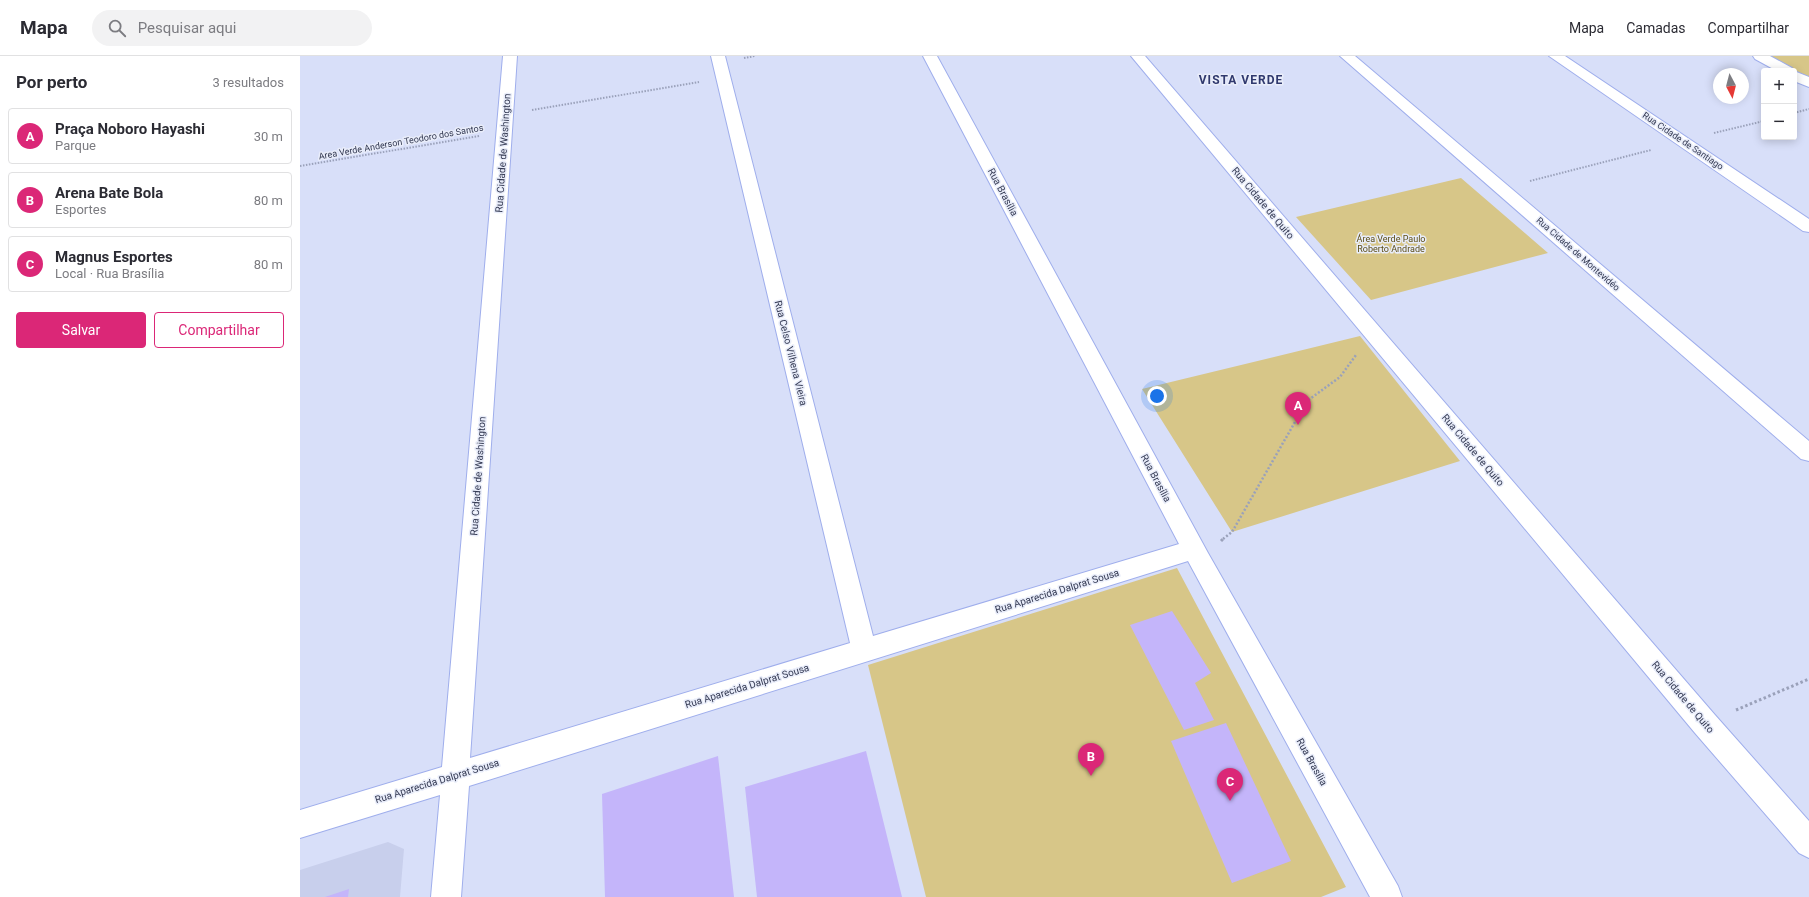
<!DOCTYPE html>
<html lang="pt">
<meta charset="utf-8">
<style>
body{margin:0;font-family:Roboto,sans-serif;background:#f2f2f3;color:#2b2b33}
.controls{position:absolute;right:12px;top:12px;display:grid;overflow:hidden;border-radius:4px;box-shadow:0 2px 10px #0003}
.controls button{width:36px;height:36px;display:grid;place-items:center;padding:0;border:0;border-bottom:1px solid #e1e1e2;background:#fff;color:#2b2b33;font:20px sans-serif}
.compass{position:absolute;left:1413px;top:12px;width:36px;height:36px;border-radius:50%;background:#fff;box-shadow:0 2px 10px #0003;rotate:173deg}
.you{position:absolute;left:857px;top:340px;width:14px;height:14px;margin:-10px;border:3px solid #fff;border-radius:50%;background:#1a73e8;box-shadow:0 0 0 6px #1a73e833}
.badge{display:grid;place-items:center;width:26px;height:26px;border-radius:50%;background:#db2777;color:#fff;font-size:13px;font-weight:700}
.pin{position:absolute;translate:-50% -33px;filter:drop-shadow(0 1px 2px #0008)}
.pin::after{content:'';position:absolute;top:21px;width:14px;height:12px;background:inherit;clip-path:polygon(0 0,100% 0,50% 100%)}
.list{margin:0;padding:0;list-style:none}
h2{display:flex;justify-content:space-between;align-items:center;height:52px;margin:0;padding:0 16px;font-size:17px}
h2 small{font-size:13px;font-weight:400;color:#7c7c81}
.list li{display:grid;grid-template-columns:26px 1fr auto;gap:12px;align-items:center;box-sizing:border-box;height:56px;margin:0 8px 8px;padding:0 8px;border:1px solid #e1e1e2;border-radius:4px}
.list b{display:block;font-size:15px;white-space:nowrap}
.list p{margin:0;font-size:13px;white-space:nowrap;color:#7c7c81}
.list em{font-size:13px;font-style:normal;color:#7c7c81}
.actions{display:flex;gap:8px;padding:12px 16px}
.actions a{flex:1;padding:9px 0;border:1px solid #db2777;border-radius:4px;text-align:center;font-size:14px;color:#db2777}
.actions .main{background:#db2777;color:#fff}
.icon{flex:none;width:22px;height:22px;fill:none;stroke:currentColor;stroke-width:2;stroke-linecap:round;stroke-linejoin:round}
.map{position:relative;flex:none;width:1509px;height:841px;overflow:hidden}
header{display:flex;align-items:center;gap:24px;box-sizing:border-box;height:56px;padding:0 20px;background:#fff;border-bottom:1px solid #e1e1e2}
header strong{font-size:19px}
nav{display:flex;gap:22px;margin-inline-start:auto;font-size:14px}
.search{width:280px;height:36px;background:#f2f2f3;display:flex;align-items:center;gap:10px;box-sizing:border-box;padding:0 14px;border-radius:22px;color:#7c7c81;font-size:15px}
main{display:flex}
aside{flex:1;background:#fff}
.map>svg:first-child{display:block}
</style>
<header>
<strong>Mapa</strong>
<div class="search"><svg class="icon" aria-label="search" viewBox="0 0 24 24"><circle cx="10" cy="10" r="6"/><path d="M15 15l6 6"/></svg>Pesquisar aqui</div>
<nav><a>Mapa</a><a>Camadas</a><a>Compartilhar</a></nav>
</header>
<main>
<aside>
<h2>Por perto<small>3 resultados</small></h2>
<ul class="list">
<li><span class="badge">A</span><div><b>Praça Noboro Hayashi</b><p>Parque</p></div><em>30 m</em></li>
<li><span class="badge">B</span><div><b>Arena Bate Bola</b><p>Esportes</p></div><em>80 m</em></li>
<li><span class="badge">C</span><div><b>Magnus Esportes</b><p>Local · Rua Brasília</p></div><em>80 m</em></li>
</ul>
<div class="actions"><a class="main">Salvar</a><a>Compartilhar</a></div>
</aside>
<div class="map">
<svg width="1509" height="841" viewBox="0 0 1509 841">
<rect width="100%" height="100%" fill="#d8dff9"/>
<path fill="#c8cfec" d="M88 786 104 793 100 841H0V814Z"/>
<path fill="#d7c688" d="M1470 0H1509V22Z
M1161 122 1248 197 1071 244 996 161Z
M1060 280 1160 405 932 476 842 333Z
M877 512 1046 831 1021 841H626L568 609Z"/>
<path fill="#c4b5fa" d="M872 555 911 617 895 627 914 664 884 674 830 569Z
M926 667 991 805 932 827 871 685Z
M566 695 602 841H457L445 731Z
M418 700 434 841H305L302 738Z
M49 833 48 841H25Z"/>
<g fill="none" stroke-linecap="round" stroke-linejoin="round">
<g stroke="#9faeec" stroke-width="2">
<path id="minor" d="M203 0H217L170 702 550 587 411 0H425L573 580 879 488 623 0H637L908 497 1098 830 1102 841H1070L888 505 169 730 161 841H131L140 739 0 782V754L142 711Z
M831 0H845L1415 659 1509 765V802L1499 797 1395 677Z
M1040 0H1055L1509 385V405L1501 403Z
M1249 0H1265L1509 163V176L1503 175Z
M1453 0H1470L1492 12 1494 15 1509 21V31L1494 25V15H1477L1455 3Z"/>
</g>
<path stroke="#9aa1ba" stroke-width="2" stroke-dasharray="1.5 1.5" stroke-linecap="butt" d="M444 2 455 0
M232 54 399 26
M1494 57 1509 53
M1414 77 1464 65
M0 110 179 80
M1230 125 1351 94"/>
<path stroke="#9aa1ba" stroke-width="2.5" stroke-dasharray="2 2" stroke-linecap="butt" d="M923 483 932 476 1007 345 1040 321 1056 299"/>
<path stroke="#9aa1ba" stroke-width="3" stroke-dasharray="2.5 2.5" stroke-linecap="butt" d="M921 485 924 482
M1436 654 1509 623"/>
<use href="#minor" fill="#fff" fill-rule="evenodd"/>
</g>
<g text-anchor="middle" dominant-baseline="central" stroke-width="3" stroke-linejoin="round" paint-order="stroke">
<g font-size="9" fill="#333952" stroke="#e9edfa">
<text transform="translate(1383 85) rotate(34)">Rua Cidade de Santiago</text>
<text transform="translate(101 86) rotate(-10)">Area Verde Anderson Teodoro dos Santos</text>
<text transform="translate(1278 198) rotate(41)">Rua Cidade de Montevidéo</text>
</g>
<g font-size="9" fill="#5b4c13" stroke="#e9edfa">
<text x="1091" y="183">Área Verde Paulo<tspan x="1091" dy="10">Roberto Andrade</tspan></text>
</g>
<g font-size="10" fill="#333952" stroke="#e9edfa">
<text transform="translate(203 97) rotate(-86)">Rua Cidade de Washington</text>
<text transform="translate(703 136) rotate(62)">Rua Brasília</text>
<text transform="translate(963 147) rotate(50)">Rua Cidade de Quito</text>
<text transform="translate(491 297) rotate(76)">Rua Celso Vilhena Vieira</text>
<text transform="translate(1173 394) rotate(50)">Rua Cidade de Quito</text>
<text transform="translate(178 420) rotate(-86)">Rua Cidade de Washington</text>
<text transform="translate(856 422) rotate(62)">Rua Brasília</text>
<text transform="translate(757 535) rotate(-17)">Rua Aparecida Dalprat Sousa</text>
<text transform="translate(447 630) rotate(-17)">Rua Aparecida Dalprat Sousa</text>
<text transform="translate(1383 641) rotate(50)">Rua Cidade de Quito</text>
<text transform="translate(1012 706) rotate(61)">Rua Brasília</text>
<text transform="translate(137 725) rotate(-17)">Rua Aparecida Dalprat Sousa</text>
</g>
<g font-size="12" font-weight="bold" letter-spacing="1" fill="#30396e" stroke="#e9edfa">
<text x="941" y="24">VISTA VERDE</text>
</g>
</g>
</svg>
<div class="controls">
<button>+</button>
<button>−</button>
</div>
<svg class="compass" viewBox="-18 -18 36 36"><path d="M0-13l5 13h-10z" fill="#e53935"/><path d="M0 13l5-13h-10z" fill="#7c7c81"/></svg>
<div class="you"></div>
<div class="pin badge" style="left:998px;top:369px">A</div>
<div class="pin badge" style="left:791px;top:720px">B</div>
<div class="pin badge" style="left:930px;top:745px">C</div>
</div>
</main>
